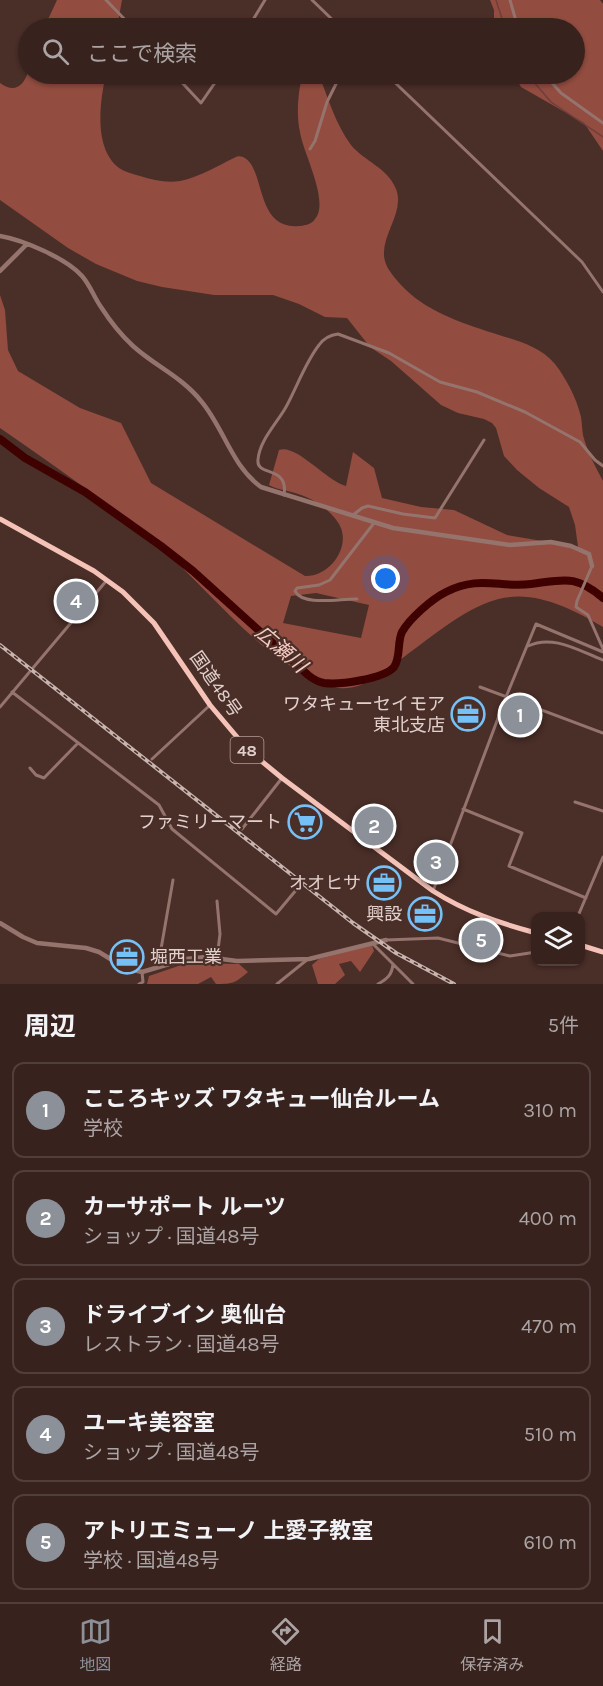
<!DOCTYPE html>
<html lang="ja">
<meta charset="utf-8">
<style>
body{margin:0;font-family:Karla,"Noto Sans JP",sans-serif;background:#3f2a27;color:#f1f3f6}
.controls{position:absolute;right:18px;bottom:18px;display:grid;overflow:hidden;border-radius:12px;box-shadow:0 2px 4px #0004}
.controls button{width:54px;height:54px;display:grid;place-items:center;padding:0;border:0;border-bottom:2px solid #523f3c;background:#38221e;color:#f1f3f6;font:30px sans-serif}
.you{position:absolute;left:386px;top:579px;width:21px;height:21px;margin:-15px;border:4px solid #fff;border-radius:50%;background:#1a73e8;box-shadow:0 0 0 9px #1a73e833}
.badge{display:grid;place-items:center;width:39px;height:39px;border-radius:50%;background:#8c9099;color:#fff;font-size:20px;font-weight:700}
.pin{position:absolute;translate:-50% -50%;border:3px solid #fff;box-shadow:0 2px 6px #0006}
.list{margin:0;padding:0;list-style:none}
h2{display:flex;justify-content:space-between;align-items:center;height:78px;margin:0;padding:0 24px;font-size:26px}
h2 small{font-size:20px;font-weight:400;color:#aba4a4}
.list li{display:grid;grid-template-columns:39px 1fr auto;gap:18px;align-items:center;box-sizing:border-box;height:96px;margin:0 12px 12px;padding:0 12px;border:2px solid #523f3c;border-radius:12px}
.list b{display:block;font-size:22px;white-space:nowrap}
.list p{margin:0;font-size:20px;white-space:nowrap;color:#aba4a4}
.list em{font-size:20px;font-style:normal;color:#aba4a4}
.icon{flex:none;width:33px;height:33px;fill:none;stroke:currentColor;stroke-width:2;stroke-linecap:round;stroke-linejoin:round}
.map{position:relative;flex:none;width:603px;height:984px;overflow:hidden}
.search{position:absolute;background:#38221e;box-shadow:0 2px 4px #0004;left:18px;right:18px;top:18px;height:66px;display:flex;align-items:center;gap:15px;box-sizing:border-box;padding:0 21px;border-radius:33px;color:#aba4a4;font-size:22px}
.sheet{height:618px;background:#38221e}
nav{display:flex;justify-content:space-around;align-items:center;box-sizing:border-box;height:84px;border-top:2px solid #523f3c;background:#38221e;font-size:16px;color:#aba4a4}
nav a{display:grid;justify-items:center;gap:3px}
nav .on{color:#8c9099}
.map>svg:first-child{display:block}
</style>
<div class="map">
<svg width="603" height="984" viewBox="0 0 603 984">
<rect width="100%" height="100%" fill="#4a2e28"/>
<path fill="#924c40" fill-rule="evenodd" d="M57 0H122L117 28H44Z
M490 0H600L603 4V151L584 123 521 87 513 74H574V28H494V10Z
M28 72 106 74C100 101 93 148 119 168 125 172 133 174 140 176 153 180 166 183 180 181 200 177 217 166 234 158 237 156 240 156 243 157 266 167 254 230 299 226 304 226 312 224 315 219 330 202 303 153 300 132 296 115 298 90 303 74L319 75C328 98 336 125 351 145 364 161 388 168 396 189 406 214 376 239 386 264 389 272 399 283 405 289 429 313 468 325 499 335 519 341 541 347 555 364 566 378 577 399 581 417 582 423 582 429 583 435 587 451 595 466 603 481V627C574 610 538 591 503 598 470 604 431 637 404 657 390 667 375 676 361 685 354 687 347 689 339 688 332 687 324 683 317 680 259 656 211 592 164 551 113 506 56 467 0 428V295L5 310 8 350 18 371 80 408 121 423 151 483 305 576C331 577 354 543 337 521 328 508 310 497 295 493 286 490 278 490 269 485L279 450C297 444 326 481 346 486L353 452 374 468 382 498 421 507 454 510 507 535 578 547 575 525 569 507 539 488 517 470 504 456 496 428 492 423 484 419 458 413 441 405 391 361 370 347 347 318 325 317 299 304 273 295H214L162 287 137 281 96 264 68 248 0 200V83C14 93 23 87 28 72ZM316 593 369 605 361 638 283 623 291 596Z
M372 945 374 951 360 972 351 961 339 964 345 975 335 984H318L312 965 319 959Z
M187 963 239 964 248 972C235 983 233 984 216 984L211 977 198 984H147L149 976Z"/>
<g fill="none" stroke-linecap="round" stroke-linejoin="round">
<path stroke="#703e3d" stroke-width="1.5" d="M496 0 505 28
M527 74 551 102 603 137"/>
<path stroke="#3f0000" stroke-width="8" d="M0 439 25 458 85 492 161 546 193 571 308 675C313 679 318 682 324 683 339 685 384 679 394 667 401 657 397 642 402 632 410 618 432 599 446 592 479 575 499 588 531 584 564 580 575 574 603 598"/>
<path stroke="#95746d" stroke-width="3" d="M106 0 133 28
M312 0 341 28
M510 0 518 28
M248 28 265 0
M174 74 201 103 221 74
M386 74 582 262 603 292
M544 74 561 93 603 123
M310 149 315 141 327 102 341 74
M284 495C289 465 256 477 258 460 259 441 277 423 286 407 297 387 305 363 319 345 324 338 330 335 338 334L389 353 440 382 477 392 525 412 580 442 595 460 603 466
M353 515 362 508 368 506 403 514 435 518 484 440
M592 566 577 601 576 607 588 615 603 649
M357 599C342 598 303 607 295 591L297 588 319 585 330 580 374 523
M528 646C553 634 579 651 603 660
M480 687 603 733
M12 692 159 805 172 829 276 914 297 889
M0 707 107 580
M152 759 209 706
M30 768 36 775 44 778 78 743
M575 802 603 811
M463 809 522 833 509 866 586 898
M242 829 282 778
M433 891 506 697 536 624 603 652
M217 901 220 934 217 958
M578 916 603 857
M386 940 438 938 510 956 536 952
M373 944 393 964C392 975 387 979 378 984
M166 964 161 949 173 880
M393 964 413 984
M139 984 143 982 142 972
M277 984 308 959"/>
<path stroke="#95746d" stroke-width="4.5" d="M0 236C23 240 66 258 82 276 90 285 94 297 101 307 110 321 121 335 133 346 155 366 182 377 201 401 224 428 231 465 261 487L393 528 510 545 551 542 571 546 589 554 592 566
M0 271 27 244
M0 923 23 937 37 943 86 948 99 952 125 968 142 972 186 959 206 957 237 961 309 959 386 940"/>
<path stroke="#f5c2b8" stroke-width="5" d="M0 519 94 571 123 592 154 623 210 705 248 750 282 778 433 891C466 912 499 923 536 933
M580 945 603 952"/>
<g stroke="#c8b4af" stroke-width="4">
<path id="rail" d="M0 645 353 923 396 953 454 984"/>
</g>
<use href="#rail" stroke="#4a2e28" stroke-width="1.5" stroke-dasharray="4.5" stroke-linecap="butt"/>
</g>
<defs>
<g id="office-ring" transform="scale(1.725)"><circle r="9.5" fill="#4a2e28" stroke="#75c0f6" stroke-width="1.5"/><path d="M-6-3h4V-5.5h4V-3h4V5H-6ZM-1-4.5V-3h2v-1.5ZM-6 0V1H6V0Z" fill="#75c0f6"/></g>
<g id="supermarket-ring" transform="scale(1.725)"><circle r="9.5" fill="#4a2e28" stroke="#75c0f6" stroke-width="1.5"/><path d="M-6-5.5h2.5l.6 2H6L4.5 2H-2.5L-4.4-4H-6ZM-1.5 3.2a1.3 1.3 0 1 0 .1 0ZM3 3.2a1.3 1.3 0 1 0 .1 0Z" fill="#75c0f6"/></g>
</defs>
<g fill-rule="evenodd">
<use href="#office-ring" x="468" y="714"/>
<use href="#supermarket-ring" x="305" y="822"/>
<use href="#office-ring" x="384" y="883"/>
<use href="#office-ring" x="425" y="914"/>
<use href="#office-ring" x="127" y="957"/>
</g>
<g text-anchor="middle" dominant-baseline="central" stroke-width="4.5" stroke-linejoin="round" paint-order="stroke">
<rect fill="#4a2e28" stroke="#b49f9b" stroke-width="1.5" x="230.5" y="737" width="33" height="26" rx="4.5"/>
<g font-size="16" font-weight="bold" fill="#e2d0cc">
<text x="247" y="750">48</text>
</g>
<g font-size="18" fill="#e2d0cc" stroke="#4a2e28">
<text transform="translate(216 684) rotate(55)">国道48号</text>
</g>
<g font-size="18" fill="#e2d0cc" stroke="#4a2e28" text-anchor="end">
<text x="445" y="704">ワタキューセイモア<tspan x="445" dy="21">東北支店</tspan></text>
<text x="282" y="822">ファミリーマート</text>
<text x="361" y="883">オオヒサ</text>
<text x="402" y="914">興設</text>
<text x="150" y="957" text-anchor="start">堀西工業</text>
</g>
<g font-size="20" font-style="italic" fill="#f6cbc2" stroke="#4a2e28">
<text transform="translate(281 649) rotate(41)">広瀬川</text>
</g>
</g>
</svg>
<div class="controls">
<button><svg class="icon" aria-label="layers" viewBox="0 0 24 24"><path d="M12 4l9 5-9 5-9-5zM3 14l9 5 9-5"/></svg></button>
</div>
<div class="you"></div>
<div class="pin badge" style="left:520px;top:715px">1</div>
<div class="pin badge" style="left:374px;top:826px">2</div>
<div class="pin badge" style="left:436px;top:862px">3</div>
<div class="pin badge" style="left:76px;top:601px">4</div>
<div class="pin badge" style="left:481px;top:940px">5</div>
<div class="search"><svg class="icon" aria-label="search" viewBox="0 0 24 24"><circle cx="10" cy="10" r="6"/><path d="M15 15l6 6"/></svg>ここで検索</div>
</div>
<section class="sheet">
<h2>周辺<small>5件</small></h2>
<ul class="list">
<li><span class="badge">1</span><div><b>こころキッズ ワタキュー仙台ルーム</b><p>学校</p></div><em>310 m</em></li>
<li><span class="badge">2</span><div><b>カーサポート ルーツ</b><p>ショップ · 国道48号</p></div><em>400 m</em></li>
<li><span class="badge">3</span><div><b>ドライブイン 奥仙台</b><p>レストラン · 国道48号</p></div><em>470 m</em></li>
<li><span class="badge">4</span><div><b>ユーキ美容室</b><p>ショップ · 国道48号</p></div><em>510 m</em></li>
<li><span class="badge">5</span><div><b>アトリエミューノ 上愛子教室</b><p>学校 · 国道48号</p></div><em>610 m</em></li>
</ul>
</section>
<nav>
<a class="on"><svg class="icon" aria-label="map" viewBox="0 0 24 24"><path d="M3 6l6-2 6 2 6-2v14l-6 2-6-2-6 2zM9 4v14M15 6v14"/></svg>地図</a>
<a><svg class="icon" aria-label="directions" viewBox="0 0 24 24"><path d="M12 3l9 9-9 9-9-9zM9 14v-3h6M13 9l2 2-2 2"/></svg>経路</a>
<a><svg class="icon" aria-label="saved" viewBox="0 0 24 24"><path d="M7 4h10v16l-5-4-5 4z"/></svg>保存済み</a>
</nav>
